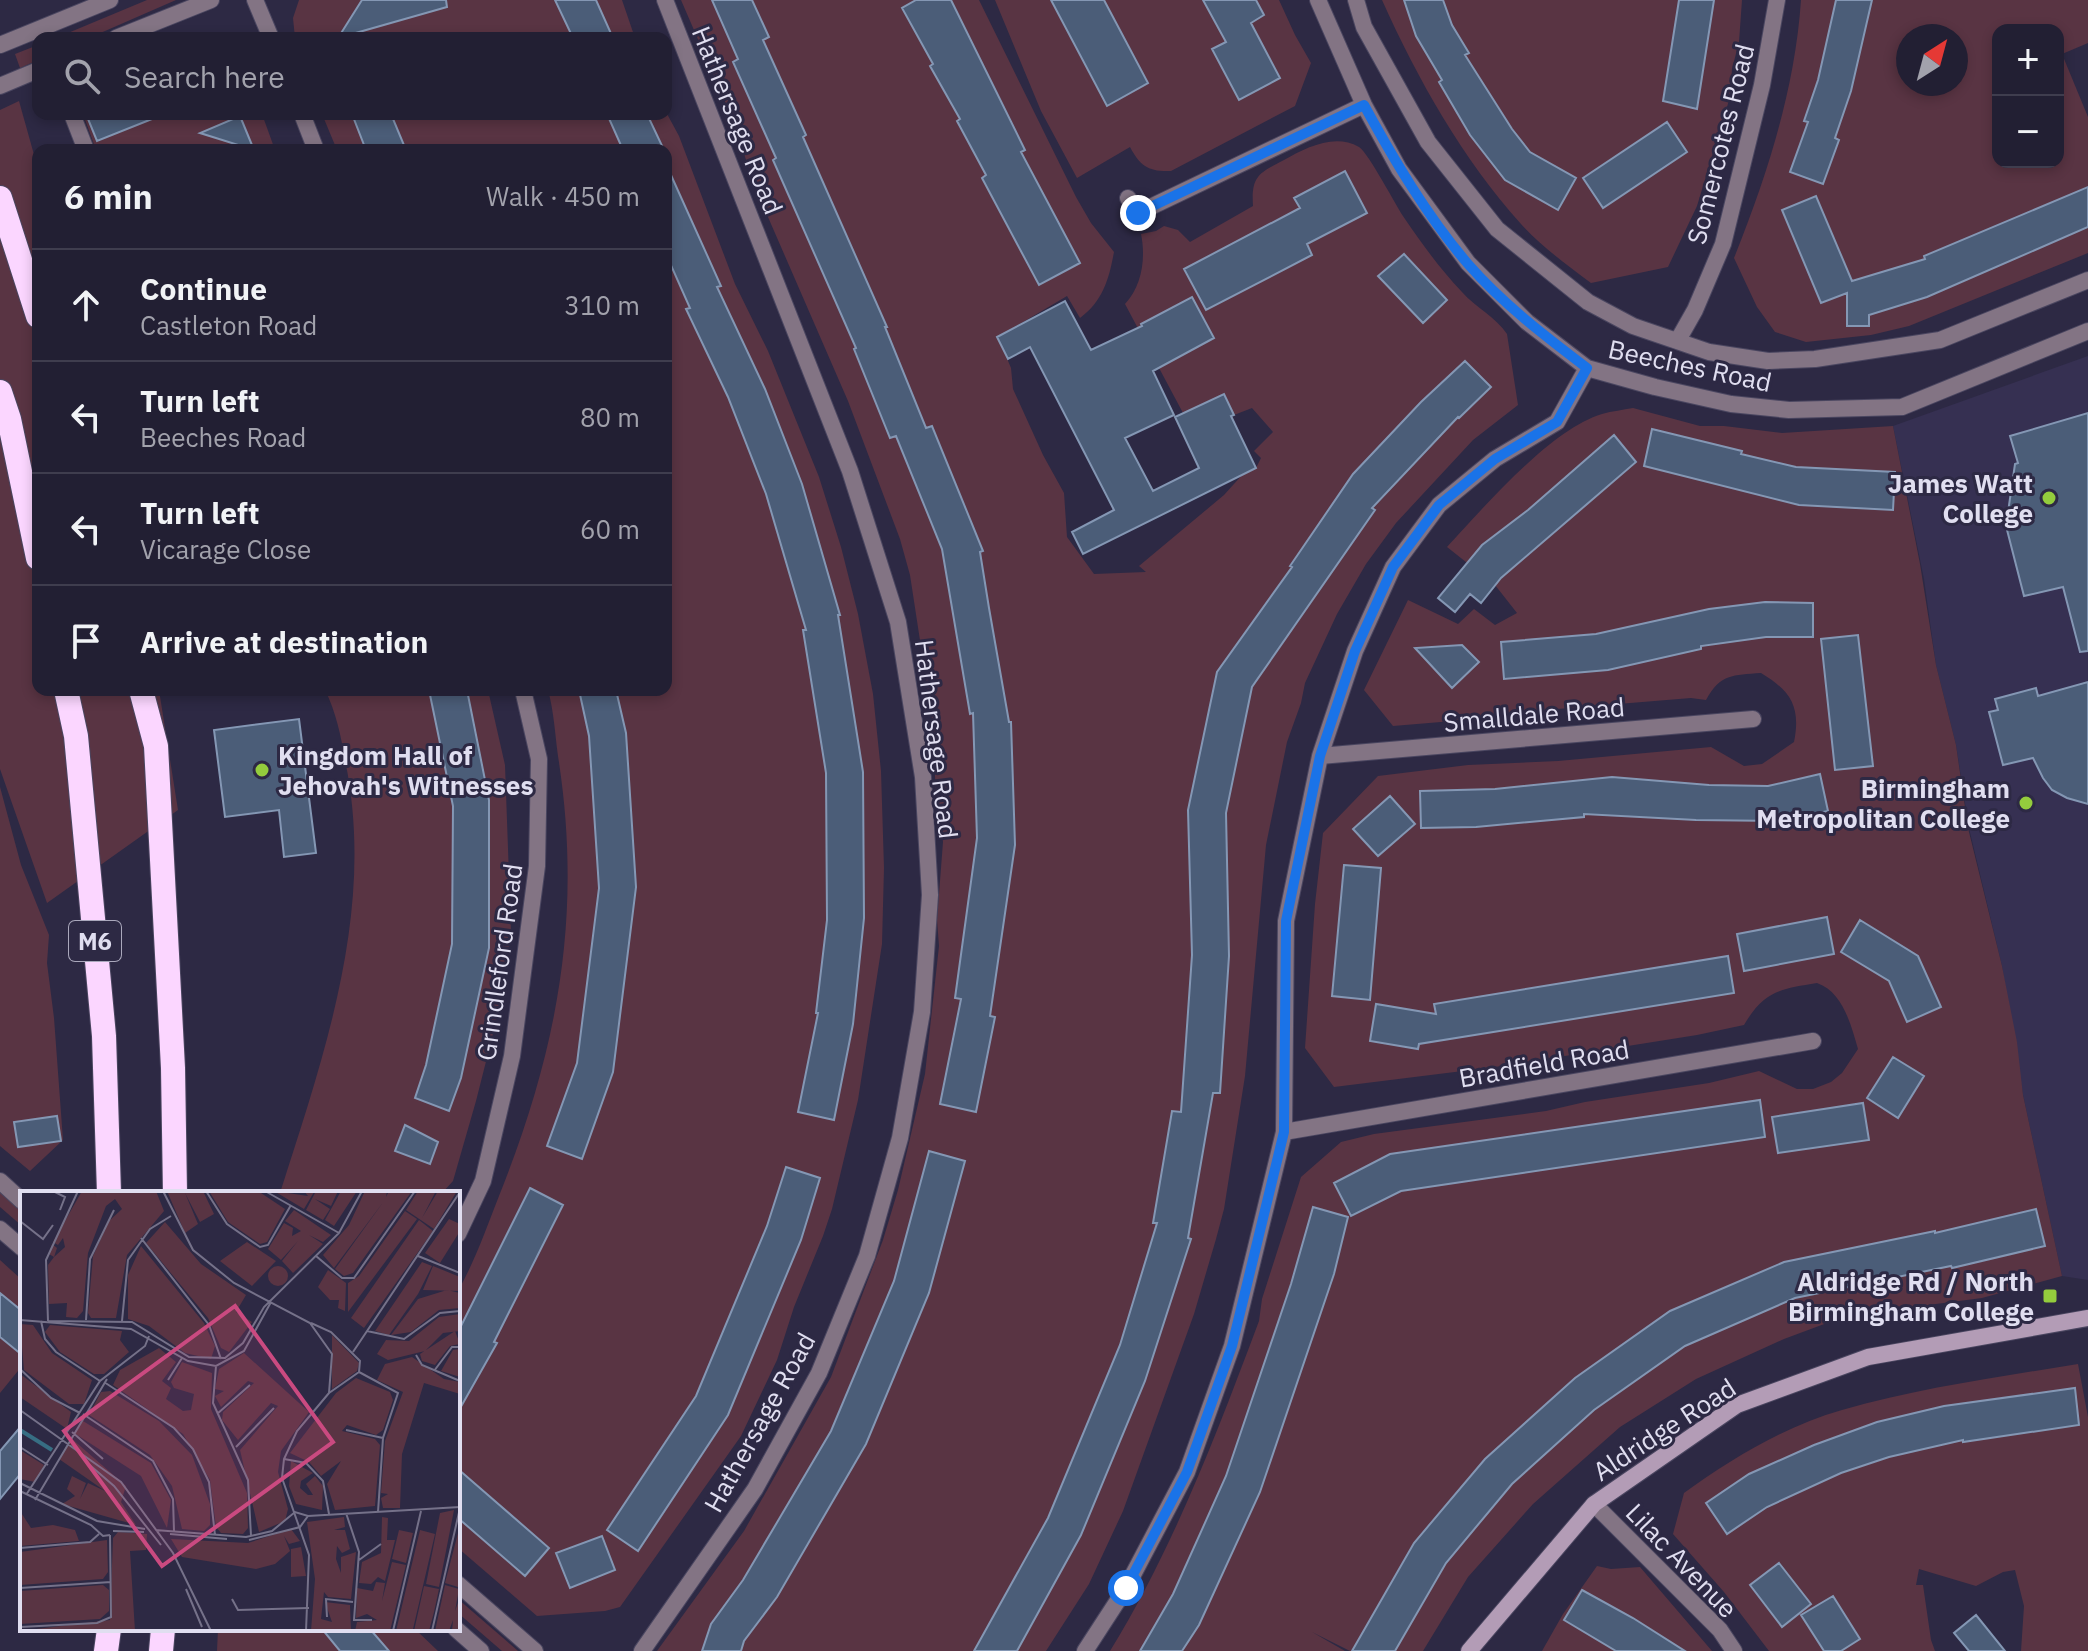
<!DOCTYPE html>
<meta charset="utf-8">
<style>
body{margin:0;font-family:"IBM Plex Sans",sans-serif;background:#2e2c3f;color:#f1f3f6}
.controls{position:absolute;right:24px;top:24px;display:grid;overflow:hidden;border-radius:16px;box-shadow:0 4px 12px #0003}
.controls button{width:72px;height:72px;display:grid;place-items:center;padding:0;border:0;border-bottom:2px solid #3f3d4e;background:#221f33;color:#f1f3f6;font:40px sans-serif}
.compass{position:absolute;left:1896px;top:24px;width:72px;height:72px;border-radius:50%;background:#221f33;box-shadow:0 4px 12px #0003;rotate:36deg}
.stop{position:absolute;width:24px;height:24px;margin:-18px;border:6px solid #1a73e8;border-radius:50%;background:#fff}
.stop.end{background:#1a73e8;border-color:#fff;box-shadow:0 2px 8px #0008}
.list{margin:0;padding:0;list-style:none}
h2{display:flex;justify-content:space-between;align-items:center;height:104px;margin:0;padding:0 32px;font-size:34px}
h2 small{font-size:26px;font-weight:400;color:#a2a2ac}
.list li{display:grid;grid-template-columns:52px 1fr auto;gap:24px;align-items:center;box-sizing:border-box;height:112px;padding:0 32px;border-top:2px solid #3f3d4e}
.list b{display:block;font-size:30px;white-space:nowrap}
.list p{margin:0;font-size:26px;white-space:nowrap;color:#a2a2ac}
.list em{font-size:26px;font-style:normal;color:#a2a2ac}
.icon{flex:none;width:44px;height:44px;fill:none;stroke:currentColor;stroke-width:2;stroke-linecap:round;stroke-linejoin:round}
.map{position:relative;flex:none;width:2088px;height:1651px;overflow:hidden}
.search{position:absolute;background:#221f33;box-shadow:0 4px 12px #0003;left:32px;top:32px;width:640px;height:88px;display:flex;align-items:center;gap:20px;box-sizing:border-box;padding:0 28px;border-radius:16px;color:#a2a2ac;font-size:30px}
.panel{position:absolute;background:#221f33;box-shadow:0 4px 12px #0003;left:32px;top:144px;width:640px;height:552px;border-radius:16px}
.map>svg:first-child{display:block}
</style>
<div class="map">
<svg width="2088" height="1651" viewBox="0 0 2088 1651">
<rect width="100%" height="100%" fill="#2d2944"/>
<path fill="#363052" d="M2088 356V1280L2062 1276 2023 1095 2002 966 1969 828 1956 745 1936 665 1924 579 1893 426Z"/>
<path fill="#593443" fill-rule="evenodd" d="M147 0H176L89 38H56Z
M299 0H622L635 38H295L293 18Z
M681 0H979L1076 197 1091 223 1114 252C1109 279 1103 301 1080 318L1067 296 998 337 1011 368 1013 389 1043 455 1064 493 1067 537 1094 574 1146 572 1139 566 1224 495 1243 474 1256 468 1261 458 1254 451 1273 432 1252 408 1234 415 1224 394 1183 413 1125 304C1142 286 1146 258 1141 234L1156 231 1164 226 1178 230 1190 242 1253 206C1251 176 1259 173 1284 160 1306 148 1334 133 1359 147 1368 152 1396 206 1405 219 1422 244 1441 270 1462 292 1475 307 1496 317 1507 334L1518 405 1473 440 1396 523 1366 564 1337 614 1305 683 1301 703 1287 742 1266 845 1245 1076 1224 1209 1216 1239 1194 1314 1123 1511 1089 1584 1046 1651H657L744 1531 831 1377 883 1240 898 1190 925 1074 939 946 937 920 943 842 936 796 932 719 910 575 900 539 848 401 758 194 729 111Z
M995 0H1279L1295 35 1311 63 1295 106 1171 171C1149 172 1140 166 1130 147L1077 178 1041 111Z
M1382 0H1742L1739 42 1732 69 1730 97 1697 206 1668 267 1591 283C1567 265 1542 247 1521 224 1462 158 1418 80 1382 0Z
M1801 0H2088V43L2062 54 2088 117V253L1909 326 1871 335 1806 342 1775 332 1757 307 1734 258C1767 176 1795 89 1801 0ZM1998 30H2058V162H1998ZM1908 36H1956V84H1908Z
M38 45V60L20 68 15 54Z
M19 101 38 169V690H159L178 810 47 903 0 769V110Z
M666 112 679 136 735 284 768 351 819 477 841 547 858 614 873 694 881 771 884 868 882 944 858 1100 832 1209 823 1236 794 1307 777 1360 741 1436 620 1607 605 1611 537 1616 458 1548V1291C475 1261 486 1229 499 1196 558 1048 583 915 558 756 555 734 554 712 548 690H666V150H337L322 114H666Z
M83 114H262L275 150H96Z
M1633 408 1700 426H1724L1782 433 1893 426 1920 564 1936 665 1956 745 1968 828 2002 966 2017 1042 2023 1095 2062 1276 1982 1298 1905 1308 1827 1323 1784 1339 1696 1379 1620 1427 1533 1504 1468 1577 1423 1651H1350L1312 1632 1345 1651H1110C1173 1549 1217 1433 1259 1321L1262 1299 1301 1177 1341 1142 1374 1134 1546 1111 1585 1102 1709 1083 1759 1071 1797 1089H1813L1831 1082 1842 1073 1858 1049C1851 1025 1843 992 1817 983 1780 989 1764 991 1744 1025L1697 1035 1495 1067 1334 1087 1305 1048 1315 904 1323 833 1378 776 1468 765 1558 761 1711 747 1744 766 1762 764 1794 742C1801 707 1791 691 1761 673 1733 675 1720 674 1706 700L1691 698 1508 713 1489 718 1393 726 1364 690 1408 600 1458 624 1474 609 1495 625 1517 613 1495 585 1447 547C1483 508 1551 429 1602 414 1612 411 1623 410 1633 408Z
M325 690H488L505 765 511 932 497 1018 476 1101 453 1181 442 1193H280C325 1052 376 908 345 760 341 736 336 712 325 690Z
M0 787 21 865 49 935 47 963 54 1018 63 1140 30 1171 0 1146Z
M0 1192 22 1211V1226L0 1207Z
M0 1260 22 1280V1366L0 1393Z
M2078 1364 2088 1417V1651H2021L2024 1606 2015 1570 2003 1572 1976 1586 1919 1569 1916 1585H1923L1931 1640 1935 1651H1769L1724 1592 1673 1534 1684 1493C1731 1459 1785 1426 1842 1410 1919 1388 1999 1377 2078 1364Z
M1597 1566 1611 1569 1640 1567 1712 1651H1542L1563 1614Z
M458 1599 518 1651H502L458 1613Z
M218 1629H415L438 1651H217Z"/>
<path fill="#4b5d78" stroke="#8497b4" stroke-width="2" d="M362 0H446L447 7 338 38Z
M555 0H596L613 38H573Z
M712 0H752L769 37 763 40 806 135 803 137 887 327H885L926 428 932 426 983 551 980 552 989 608 1009 722H1011L1015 845 990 1016 995 1017 976 1112 940 1104 961 999 955 998 977 838 973 713 970 714 942 549 896 436 890 438 854 349 856 348 773 160 776 158 733 62 738 59Z
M916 0H951L1025 150 1021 152 1080 263 1039 285 982 178 986 175 957 121 960 119 930 66 933 64 902 8Z
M1051 0H1104L1148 83 1107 106Z
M1203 0H1256L1264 15 1251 23 1280 78 1239 100 1212 49 1226 42Z
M1404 0H1443L1452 25 1469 53 1465 55 1512 129 1530 152 1576 178 1558 210 1505 180 1470 135 1439 82 1442 80 1416 36Z
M1679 0H1714L1697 109 1663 101Z
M1836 0H1872L1851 91 1835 138 1839 140 1823 184 1790 172 1808 122 1804 121 1818 80Z
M86 114H162V115L97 141Z
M352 114H391L406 150H366Z
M607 114H647L664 150H623Z
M240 116 254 150 200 133Z
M1667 122 1687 152 1603 208 1583 178Z
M666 164 721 286 717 287 765 389 802 484 840 615H838L863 772 864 918 853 1024 834 1120 798 1112 818 1013H816L827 920 826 773 803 630H806L766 494 728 397 686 309 690 308 666 254Z
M1345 171 1367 213 1307 244 1312 255 1206 310 1184 269 1300 208 1294 198Z
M2088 187V227L1927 297 1869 315V326H1847V293L1821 303 1782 210 1816 196 1852 281 1925 259 1924 256Z
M1404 254 1447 300 1423 323 1378 276Z
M1192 297 1214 338 1153 371 1174 415 1125 438 1153 491 1199 468 1175 417 1224 394 1234 415 1231 416 1256 468 1083 554 1072 532 1114 510 1030 347 1008 359 997 337 1065 301 1091 350 1142 326 1141 324Z
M1465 361 1491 387 1459 418 1458 417 1372 508 1375 510 1252 687 1226 813 1229 956 1220 1093H1213L1188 1238 1191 1239 1145 1381 1081 1535 1017 1651H974L1048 1518 1120 1345 1157 1223H1153L1172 1111 1181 1112 1192 955 1188 810 1217 672 1292 567 1290 566 1353 474 1421 402Z
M2088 413V651L2080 652 2063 587 2024 596 2006 526 2015 464 2018 463 2010 436Z
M1652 429 1742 451 1741 454 1796 467 1895 472 1893 510 1799 505 1644 466Z
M1614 435 1636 462 1501 578 1481 603 1470 594 1455 612 1438 598 1482 545 1528 510Z
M1765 602 1813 603V637H1766L1701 646V649L1608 670 1504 679 1501 642 1596 634 1709 609Z
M1858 635 1873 766 1835 770 1821 639Z
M1462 645 1479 662 1452 688 1415 648Z
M2088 682V804L2067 798 2052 790 2043 778 2033 758 2003 765 1989 712 1998 710 1995 699 2036 688 2038 696Z
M429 690H467L489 800V948L461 1078 449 1111 415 1098 426 1065 452 944 453 806Z
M579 690H616L626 733 636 887 613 1072 582 1159 547 1146 577 1063 599 888 589 736Z
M299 719 316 853 284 857 279 810 225 817 214 730Z
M1820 774 1828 811 1779 821 1696 820 1584 814V817L1476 827 1421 828 1420 791 1495 789 1612 777 1709 785 1768 786Z
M1390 796 1415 824 1378 856 1353 829Z
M1344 865 1381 868 1370 1000 1332 996Z
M1827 917 1834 954 1744 971 1737 934Z
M1860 920 1918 956 1941 1007 1907 1022 1889 981 1841 952Z
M1728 956 1734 993 1419 1044 1418 1049 1370 1041 1376 1004 1436 1014 1434 1004Z
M1893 1057 1924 1076 1898 1118 1867 1098Z
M1760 1100 1765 1137 1401 1191 1351 1216 1334 1183 1390 1154Z
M1863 1103 1869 1140 1778 1153 1772 1117Z
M57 1116 61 1141 18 1147 14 1122Z
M405 1125 438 1142 430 1164 395 1151Z
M929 1151 965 1161 929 1293 866 1444 777 1597 744 1641 741 1651H702L711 1624 743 1580 831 1431 894 1281Z
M786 1167 820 1178 801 1240 728 1415 638 1551 607 1530 696 1396 767 1226Z
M530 1188 563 1205 494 1342 497 1343 458 1412V1332Z
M1313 1207 1348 1217 1334 1274 1260 1492 1199 1625 1182 1651H1140L1173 1594 1226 1476 1291 1284Z
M2036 1209 2045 1246 1952 1268 1951 1266 1795 1298 1685 1346 1594 1410 1512 1484 1446 1563 1395 1651H1352L1414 1543 1485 1459 1575 1378 1670 1311 1784 1262 1935 1231V1233Z
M0 1293 22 1311V1355L0 1337Z
M2075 1388 2079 1425 1963 1442V1440L1889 1457 1841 1473 1767 1507 1727 1534 1706 1503 1749 1474 1814 1445 1877 1422 1944 1406Z
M22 1425V1472L0 1499V1451Z
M458 1469 549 1548 525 1576 458 1518Z
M602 1536 615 1570 570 1588 556 1553Z
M1779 1563 1811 1604 1782 1627 1750 1585Z
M1582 1590 1633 1618 1685 1651H1616L1564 1620Z
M1833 1596 1860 1639 1841 1651H1824L1801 1615Z
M1976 1615 2005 1651H1969L1954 1633Z
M322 1629H370L389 1651H340Z"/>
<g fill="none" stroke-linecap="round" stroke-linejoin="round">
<g stroke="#4a4660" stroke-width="18">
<path id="street" d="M255 0 271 38
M1318 0 1364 105 1399 169 1468 263 1527 322 1587 368 1655 387 1731 404 1789 410 1902 407 2088 331
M1356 0 1364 27 1428 142 1497 229 1588 302 1633 326 1709 352 1768 361 1815 359 1940 340 2088 280
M116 38 211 0
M0 45 110 0
M0 86 38 70
M72 114 86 150
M302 114 316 150
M1128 198 1138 213 1364 105
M1678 340 1695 310 1723 244 1762 85 1777 0
M1320 756 1753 719
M1284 1132 1813 1041
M0 1181 22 1201
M0 1229 22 1248
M458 1234 483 1181 512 1056 537 866 539 759 523 690
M1594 1504 1720 1630 1734 1651
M458 1584 535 1651
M456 1629 481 1651
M642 1651 755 1489 819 1373 867 1256 900 1138 922 1012 930 895 923 777 898 622 850 471 665 0
M1085 1651 1126 1588 1187 1472 1232 1346 1284 1132 1286 921 1320 756 1355 651 1393 567 1439 505 1495 459 1557 422 1587 368"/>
</g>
<g stroke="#4a4660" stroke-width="18">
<path id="secondary" d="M1469 1651 1594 1504 1737 1405 1868 1357 2088 1318"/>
</g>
<g stroke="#4a4660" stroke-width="26">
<path id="highway" d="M0 198 38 316
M0 392 9 419 38 558
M66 690 76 736 104 1036 109 1193
M141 690 156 746 173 1068 175 1193
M106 1651 109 1629
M161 1651 163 1629"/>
</g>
<use href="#street" stroke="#837484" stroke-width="16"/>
<use href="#secondary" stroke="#b39cb6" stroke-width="16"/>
<use href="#highway" stroke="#fbd6ff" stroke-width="24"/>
</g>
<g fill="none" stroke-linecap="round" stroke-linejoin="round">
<path stroke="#1a73e8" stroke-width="10" d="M1126 1588 1187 1472 1232 1346 1284 1132 1286 921 1320 756 1355 651 1393 567 1439 505 1495 459 1557 422 1587 368C1545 336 1503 304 1468 264 1427 216 1394 160 1364 105L1138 213"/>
</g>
<g fill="#94cc3d" stroke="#2d2944" stroke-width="3">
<circle cx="2049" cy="498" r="8"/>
<circle cx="262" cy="770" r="8"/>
<circle cx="2026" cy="803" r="8"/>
<rect x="2042" y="1288" width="16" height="16" rx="4"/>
</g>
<g text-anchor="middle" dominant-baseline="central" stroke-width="6" stroke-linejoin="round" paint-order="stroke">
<rect fill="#2d2944" stroke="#aaa8bc" stroke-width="2" x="69" y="921" width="52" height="40" rx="6"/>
<g font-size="24" font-weight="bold" fill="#e0def0">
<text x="95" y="941">M6</text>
</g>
<g font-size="26" fill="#e0def0" stroke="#2d2944">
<text transform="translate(738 120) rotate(68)">Hathersage Road</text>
<text transform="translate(1720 144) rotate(-76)">Somercotes Road</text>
<text transform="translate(1690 365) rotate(12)">Beeches Road</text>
<text transform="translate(1534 714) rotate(-5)">Smalldale Road</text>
<text transform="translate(937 739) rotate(83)">Hathersage Road</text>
<text transform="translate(499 962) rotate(-82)">Grindleford Road</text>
<text transform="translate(1544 1063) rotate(-10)">Bradfield Road</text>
<text transform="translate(759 1422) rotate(-61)">Hathersage Road</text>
<text transform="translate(1664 1429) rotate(-33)">Aldridge Road</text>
<text transform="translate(1682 1560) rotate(46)">Lilac Avenue</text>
</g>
<g font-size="26" font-weight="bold" fill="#e0def0" stroke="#2d2944" text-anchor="end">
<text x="2033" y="483">James Watt<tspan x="2033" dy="30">College</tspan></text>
<text x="278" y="755" text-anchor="start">Kingdom Hall of<tspan x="278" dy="30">Jehovah's Witnesses</tspan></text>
<text x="2010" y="788">Birmingham<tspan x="2010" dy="30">Metropolitan College</tspan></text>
<text x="2034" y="1281">Aldridge Rd / North<tspan x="2034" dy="30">Birmingham College</tspan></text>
</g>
</g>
<g transform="translate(20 1191)">
<rect width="440" height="440" fill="#2d2944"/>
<path d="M62 0H136L144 20 107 64 96 127H71L68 122 73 65 89 30 102 18 95 8 86 15 68 62 63 120 57 127 46 126 47 112 29 113 28 74 34 66 29 63 32 53 37 57 34 66 45 56 43 47 38 54 33 51ZM147 0H183L194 23 180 31 165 2 178 33 165 42ZM189 0H238L265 18 247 51 240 53 208 31ZM254 0 288 5 284 0 294 1 284 18ZM318 0 311 15 295 8 310 18 303 29 286 19 295 2ZM321 0H337L314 35 305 29ZM345 0H367L366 6 369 0H392L333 82 324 85 315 78 364 10 314 77 303 64 329 34ZM398 0H416L402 27 418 0H437L414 38 386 19ZM274 19 311 44 303 51 289 44 303 53 273 82 262 70 278 50 261 69 248 58 264 32 273 37 272 45 281 40 265 30ZM385 20 397 28 328 121V92L339 85ZM429 28 440 33V40L420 72 405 62ZM399 29 413 40 344 137 331 127ZM145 31 181 73 226 104 216 121 232 131 209 161 201 157 188 127 126 52ZM227 51 256 70 232 95 200 70ZM121 55 184 132 195 155 191 168 165 162 129 135 108 128V84ZM402 71 412 75 398 103 369 144 355 140ZM248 85a10 10 0 1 1 20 0a10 10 0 1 1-20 0ZM413 75 440 86V100L403 99ZM308 79 326 92 325 120 318 117 319 109H310L298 96ZM427 99 440 102V117L419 119 391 141 371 144 398 108ZM440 123V140L423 142 405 160 368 169 357 163 366 149 389 150 419 126ZM0 133 13 134 32 162 72 189 64 213H49L4 179ZM30 134 102 140 100 149 109 161 84 183H74L40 161 25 141ZM435 140 440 153 430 155 415 174 402 170 400 163ZM312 144 339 172 337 180 312 198ZM139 157 156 171 142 190 151 197 146 208 163 220 171 219 174 203 154 197 151 191 162 171 192 182 191 218 227 302 228 337 223 343 201 342 196 336 190 289 163 243 93 194 100 179ZM440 158V186L421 180 433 159ZM224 162 289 221 261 260 258 281 268 318 265 330 239 341 220 259 258 215 251 212 218 249 202 229 203 221 234 192 228 190 201 216 195 205 204 200 195 198 199 178ZM392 166 424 188 440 191V203L404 192 382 263 380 317H363L361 307 368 303 361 302 365 250 383 201 357 189 365 173ZM0 183 51 221 47 238 0 206ZM336 187 370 201 373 209 363 239 356 244 327 234 322 240 355 248 360 254 355 315 315 319 307 293 321 270 301 285 289 271 270 262 316 202ZM90 200 139 230 172 264 190 313V334L184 340 162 338 152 295 130 264 69 224 81 201ZM63 230 131 272 151 309 147 337 121 285 54 242ZM51 247 106 295 101 311 116 334 42 313 55 305 47 298 52 285 66 292 60 308 68 292 85 300 39 268ZM0 259 24 274 15 291 0 288ZM271 270 293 282 281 290 280 297 288 304H293L286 293 295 285 303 295 302 319 276 313 269 295ZM434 319 419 396 406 393 420 322ZM0 320 11 337 33 334 55 339 59 350 0 355ZM324 326 325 336 314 339H325L330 358 322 362 317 355 316 368 321 382V366L336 361 331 408 308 406 304 401 301 428 312 431 305 411 330 414 331 440H291L295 388 287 331ZM362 326 368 327 367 349H375L365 390 358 386 351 393 339 392 342 371 361 362ZM271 338 280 350 269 353 264 345 270 360 255 373 236 378 162 366 151 348 228 352ZM379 339 393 342 386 372 372 368ZM400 339 415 343 393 438 376 440ZM98 341 127 343 126 359 110 360 115 440H0L90 429 93 347ZM438 342 440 343 438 396 425 392ZM87 349 88 381 83 388 0 394V361ZM281 356 286 385 271 386V358ZM372 371 386 374 370 440H335L337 431 357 429 347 423 336 427 337 397 353 400 356 391 365 392 362 410ZM83 394 89 399V420L80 428 0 433V400ZM425 394 439 398 435 420 440 406V440H432L433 429 429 440H415ZM404 395 419 398 414 421 409 440H394Z" fill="#593443"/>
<path fill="none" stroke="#376e83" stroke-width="4" d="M0 239 32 259"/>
<path fill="none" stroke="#757189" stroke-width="2" d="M33 0 45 6 40 19M143 0 173 59 214 92 290 132 312 163 309 202 277 240 264 268 262 287 289 364 286 440M186 0 207 33 240 56 248 54 271 14M245 0 319 42M0 30 23 48 33 34M121 47 189 134 201 168M296 65 322 87H334L395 0M398 65 440 82M0 129 111 138 168 170 196 175 224 160 251 111M66 129 70 68 94 19M21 130 25 148 36 161 80 190M28 130 112 131 169 166 205 167 223 152 244 116 319 42 342 0M28 130 26 69 58 0M102 130 108 69 130 38 151 25M291 132 311 141 340 170 339 181 309 202M347 140 384 148 420 122 440 120M333 161 440 1M396 164 402 174 440 190M196 175 193 212 228 289 231 345M0 178 31 207 60 222M414 180 432 156H440M339 181 378 202 363 247 358 321M148 189 162 167M84 191 154 237 173 258 189 291 195 344M0 219 101 291 153 362 191 440M63 223 133 270 153 308 154 340M197 223 230 194M326 239 363 247M52 241 83 268M0 256 28 274M216 256 254 217M264 268 286 272 303 290 309 323M65 270 94 295 141 354M0 292 77 330 125 338M0 300 71 334 83 345 90 344M6 304 80 190 125 155 129 145M15 309 87 188M326 322 339 361 334 429H352M135 339 226 346 252 340 275 321 288 325 440 316M93 340 124 341M150 343 207 348M229 349 280 336 288 325M0 357 70 351 79 343M339 369 361 353M0 397 91 391M166 398 182 436M212 408 218 419 289 417M307 426 306 408 333 411M0 436 77 432 91 426 90 344M373 440 401 320M412 440 440 317"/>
<path fill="#ca4a80" fill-opacity="0.15" stroke="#ca4a80" stroke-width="4" d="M215 115 313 251 142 375 44 240Z"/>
<rect width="440" height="440" fill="none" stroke="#e0def0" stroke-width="4"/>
</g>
</svg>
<div class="controls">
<button>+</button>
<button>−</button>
</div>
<svg class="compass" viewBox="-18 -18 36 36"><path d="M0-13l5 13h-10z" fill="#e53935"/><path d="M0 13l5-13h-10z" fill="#a2a2ac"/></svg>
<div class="stop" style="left:1126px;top:1588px"></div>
<div class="stop end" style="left:1138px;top:213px"></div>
<div class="search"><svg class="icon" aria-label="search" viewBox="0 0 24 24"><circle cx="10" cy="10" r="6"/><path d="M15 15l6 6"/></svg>Search here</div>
<section class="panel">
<h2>6 min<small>Walk · 450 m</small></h2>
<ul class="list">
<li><svg class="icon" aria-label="ahead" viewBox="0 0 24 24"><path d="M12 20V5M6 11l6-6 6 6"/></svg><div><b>Continue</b><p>Castleton Road</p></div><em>310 m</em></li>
<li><svg class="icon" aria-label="left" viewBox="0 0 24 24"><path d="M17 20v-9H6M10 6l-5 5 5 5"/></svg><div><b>Turn left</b><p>Beeches Road</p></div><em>80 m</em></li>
<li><svg class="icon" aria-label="left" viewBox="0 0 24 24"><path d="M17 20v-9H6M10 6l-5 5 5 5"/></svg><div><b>Turn left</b><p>Vicarage Close</p></div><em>60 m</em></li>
<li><svg class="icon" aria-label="arrive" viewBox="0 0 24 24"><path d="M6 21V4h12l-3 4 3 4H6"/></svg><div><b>Arrive at destination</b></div></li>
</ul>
</section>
</div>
